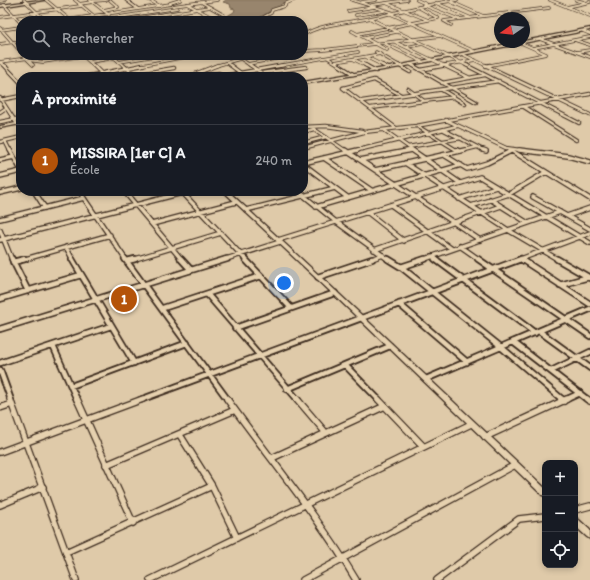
<!DOCTYPE html>
<html lang="fr">
<meta charset="utf-8">
<style>
body{margin:0;font-family:Itim,sans-serif;background:#20242c;color:#f1f3f6}
.controls{position:absolute;right:12px;bottom:12px;display:grid;overflow:hidden;border-radius:8px;box-shadow:0 2px 6px #0003}
.controls button{width:36px;height:36px;display:grid;place-items:center;padding:0;border:0;border-bottom:1px solid #363941;background:#171b24;color:#f1f3f6;font:20px sans-serif}
.compass{position:absolute;left:494px;top:12px;width:36px;height:36px;border-radius:50%;background:#171b24;box-shadow:0 2px 6px #0003;rotate:256deg}
.you{position:absolute;left:284px;top:283px;width:14px;height:14px;margin:-10px;border:3px solid #fff;border-radius:50%;background:#1a73e8;box-shadow:0 0 0 6px #1a73e833}
.badge{display:grid;place-items:center;width:26px;height:26px;border-radius:50%;background:#b45309;color:#fff;font-size:13px;font-weight:700}
.pin{position:absolute;translate:-50% -50%;border:2px solid #fff;box-shadow:0 1px 4px #0006}
.list{margin:0;padding:0;list-style:none}
h2{display:flex;justify-content:space-between;align-items:center;height:52px;margin:0;padding:0 16px;font-size:17px}
h2 small{font-size:13px;font-weight:400;color:#9ea1a6}
.list li{display:grid;grid-template-columns:26px 1fr auto;gap:12px;align-items:center;box-sizing:border-box;height:72px;padding:0 16px;border-top:1px solid #363941}
.list b{display:block;font-size:15px;white-space:nowrap}
.list p{margin:0;font-size:13px;white-space:nowrap;color:#9ea1a6}
.list em{font-size:13px;font-style:normal;color:#9ea1a6}
.icon{flex:none;width:22px;height:22px;fill:none;stroke:currentColor;stroke-width:2;stroke-linecap:round;stroke-linejoin:round}
.map{position:relative;flex:none;width:590px;height:580px;overflow:hidden}
.search{position:absolute;background:#171b24;box-shadow:0 2px 6px #0003;left:16px;top:16px;width:292px;height:44px;display:flex;align-items:center;gap:10px;box-sizing:border-box;padding:0 14px;border-radius:16px;color:#9ea1a6;font-size:15px}
.panel{position:absolute;background:#171b24;box-shadow:0 2px 6px #0003;left:16px;top:72px;width:292px;height:124px;border-radius:16px}
.map>svg:first-child{display:block}
</style>
<div class="map">
<svg width="590" height="580" viewBox="0 0 590 580">
<rect width="100%" height="100%" fill="#dfcaa9"/>
<filter id="ink" filterUnits="userSpaceOnUse"><feTurbulence type="fractalNoise" baseFrequency=".025" numOctaves="2"/><feDisplacementMap in="SourceGraphic" scale="8" xChannelSelector="R" yChannelSelector="G"/><feConvolveMatrix kernelMatrix="1 2 1 2 8 2 1 2 1" color-interpolation-filters="sRGB"/></filter>
<g filter="url(#ink)">
<path fill="#98856d" stroke="#73614d" d="M226 0H291L281 4 280 7C274 9 264 14 260 19L261 21H214L222 19 234 12 235 9 231 8 230 4 223 2Z"/>
<g fill="none" stroke-linecap="round" stroke-linejoin="round">
<g stroke="#3b2a1e" stroke-width="3.5">
<path id="street-far4" d="M24 0 46 21
M46 0 70 20
M75 0 94 16
M90 0 109 15
M126 0 138 9
M149 0 160 6
M352 0 394 13
M417 0 426 4
M550 0 590 16
M576 0 584 2
M0 1 5 0
M93 1 106 0
M449 1 483 16
M201 2 224 15
M362 2 376 0
M386 3 428 20
M436 3 471 18
M79 4 93 2
M187 4 215 19
M4 5 21 23
M372 5 407 0
M423 5 458 19
M173 6 217 0
M418 7 438 18
M567 7 590 2
M104 10 118 7 110 0
M348 11 374 7
M391 14 474 51
M499 14 508 18
M187 15 197 21
M356 15 384 11
M0 17 81 6
M371 19 468 66
M100 20 177 8
M60 21 171 4 170 3 180 0
M120 21 210 7
M158 21 189 16
M188 21 210 17
M263 21 262 18 271 13 272 10 285 6V4L294 0
M444 21 549 8
M444 21 451 25
M524 24 526 25
M0 28 21 52
M0 30 21 27
M352 31 387 50
M583 31 590 34
M357 34 438 18
M303 35C322 24 345 23 366 19 396 13 426 4 457 0
M365 38 396 32
M540 39 590 57
M575 40 590 45
M395 42 445 66
M519 42 546 54
M383 43 423 62
M0 44 21 41
M407 47 422 44
M533 48 590 37
M303 51 324 50 440 36
M376 52 400 66
M577 52 590 50
M462 54 487 66
M23 55 33 65
M82 55 94 66
M111 55 124 66
M259 57 270 55
M366 57 384 66
M328 58 341 66
M241 59 251 66
M353 59 367 66
M28 60 43 62 88 55
M0 62 49 55
M90 62 133 55
M119 62 160 55
M335 62 380 54
M0 63 6 66
M227 63 231 66
M248 64 286 57
M410 64 414 66
M138 66 195 55
M215 66 253 55
M278 66 358 52
M441 66 475 60
M486 66 546 54"/>
</g>
<g stroke="#3b2a1e" stroke-width="4.5">
<path id="street-far3" d="M4 65 21 83
M93 65 105 77
M123 65 137 77
M230 65 246 77
M250 65 267 77
M339 65 353 74
M365 65 376 71
M382 65 388 68
M398 65 410 72
M412 65 476 102
M443 65 470 78
M466 65 579 123
M485 65 590 115
M486 66 490 65
M420 70 447 65
M261 73 306 67
M223 76 284 65
M83 77 143 65
M121 77 174 68
M183 77 219 73 224 77
M187 77 218 65
M284 77 298 75
M442 83 485 75
M343 88 396 128
M343 88 374 80 401 95
M408 89 424 101
M442 90 465 104
M0 98 17 124
M0 100 21 96
M362 101 499 81
M524 107 576 140
M371 108 454 97
M0 112 6 108
M446 120 506 148 527 151
M0 122 21 118
M417 126 458 151
M303 127 326 126 362 131
M314 129 346 151
M384 130 414 151
M444 130 485 151
M303 132 314 129
M5 141 10 151
M0 142 21 137
M303 143 326 137
M408 147 461 138
M303 148 364 132 416 126 590 94
M354 151 457 126
M408 151 412 150
M461 151 477 147
M512 151 513 150"/>
</g>
<g stroke="#3b2a1e" stroke-width="6">
<path id="street-far2" d="M10 150 21 170
M345 150 480 240
M412 150 460 183
M457 150 459 151
M483 150 486 151
M519 150 568 156 590 162
M512 151 590 199
M444 155 467 169 487 163 513 150
M324 158 371 190
M0 160 14 157
M360 160 412 150
M303 163 358 150
M405 163 508 230 559 260
M303 164 347 197
M375 170 465 150
M0 176 21 171
M34 191 45 208
M79 191 126 260
M124 191 182 260
M298 191 335 221 389 260
M182 192 246 260
M0 193 21 188
M533 197 590 229
M459 199 496 187
M490 199 528 223
M391 205 452 249
M471 206 509 194 546 172
M316 207 461 165
M246 210 335 188
M367 212 404 241
M567 216 590 208
M0 219 84 198
M152 224 236 202
M0 230 12 260
M0 240 190 191
M278 240 480 177 590 243
M460 246 480 260
M66 247 73 260
M374 250 501 206
M432 256 437 260
M22 260 110 235
M132 260 221 233
M223 260 280 242
M369 260 383 255
M422 260 560 212
M518 260 590 233"/>
</g>
<g stroke="#3b2a1e" stroke-width="8">
<path id="street-far1" d="M12 259 28 291
M72 259 134 363
M125 259 228 400
M181 259 191 270
M245 259 291 308
M388 259 401 267 501 347 563 400
M435 259 535 333
M478 259 590 336
M521 259 590 304
M557 259 590 278
M127 261 135 259
M13 262 25 259
M401 267 425 259
M318 277 372 259
M560 285 589 277
M207 294 298 400
M0 299 81 275
M399 304 467 362
M163 308 261 276
M235 328 335 293
M0 329 227 259
M539 331 590 368
M513 342 588 400
M53 346 77 400
M0 363 111 326
M345 365 379 400
M0 370 11 400
M551 371 590 352
M426 379 590 309
M71 386 187 343
M287 389 390 346
M140 400 521 259
M565 400 580 393"/>
</g>
<g stroke="#3b2a1e" stroke-width="8">
<path id="street" d="M10 399 76 580
M77 399 133 523
M227 399C270 459 318 516 356 580
M297 399 326 433
M378 399 423 446
M561 399 564 401
M587 399 590 401
M0 408 12 404
M180 435 212 486 237 538
M485 437 567 399
M0 452 143 399
M272 458 385 406
M106 465 235 410
M0 505 43 487
M575 510 590 506
M66 552 212 486
M150 580 471 424
M303 580 515 465
M437 580 519 519 545 516"/>
</g>
<g stroke="#3b2a1e" stroke-width="2.5">
<path id="secondary" d="M39 0H45L0 7V5Z
M590 28V30L401 67 303 84V82L401 65 518 42H524V41Z
M21 122V124L0 128V126Z
M223 191H228L337 292 545 488V496L542 495 333 294Z
M575 518 578 519 590 530V539L587 537 575 526Z"/>
</g>
<use href="#street-far4" stroke="#e6d1af" stroke-width="2"/>
<use href="#street-far3" stroke="#e6d1af" stroke-width="2.5"/>
<use href="#street-far2" stroke="#e6d1af" stroke-width="3.5"/>
<use href="#street-far1" stroke="#e6d1af" stroke-width="4.5"/>
<use href="#street" stroke="#e6d1af" stroke-width="5.5"/>
<use href="#secondary" fill="#e6d1af" fill-rule="evenodd"/>
</g>
</g>
</svg>
<div class="controls">
<button>+</button>
<button>−</button>
<button><svg class="icon" aria-label="locate" viewBox="0 0 24 24"><circle cx="12" cy="12" r="6"/><path d="M12 2v4M12 18v4M2 12h4M18 12h4"/></svg></button>
</div>
<svg class="compass" viewBox="-18 -18 36 36"><path d="M0-13l5 13h-10z" fill="#e53935"/><path d="M0 13l5-13h-10z" fill="#9ea1a6"/></svg>
<div class="you"></div>
<div class="pin badge" style="left:124px;top:299px">1</div>
<div class="search"><svg class="icon" aria-label="search" viewBox="0 0 24 24"><circle cx="10" cy="10" r="6"/><path d="M15 15l6 6"/></svg>Rechercher</div>
<section class="panel">
<h2>À proximité<small></small></h2>
<ul class="list">
<li><span class="badge">1</span><div><b>MISSIRA [1er C] A</b><p>École</p></div><em>240 m</em></li>
</ul>
</section>
</div>
